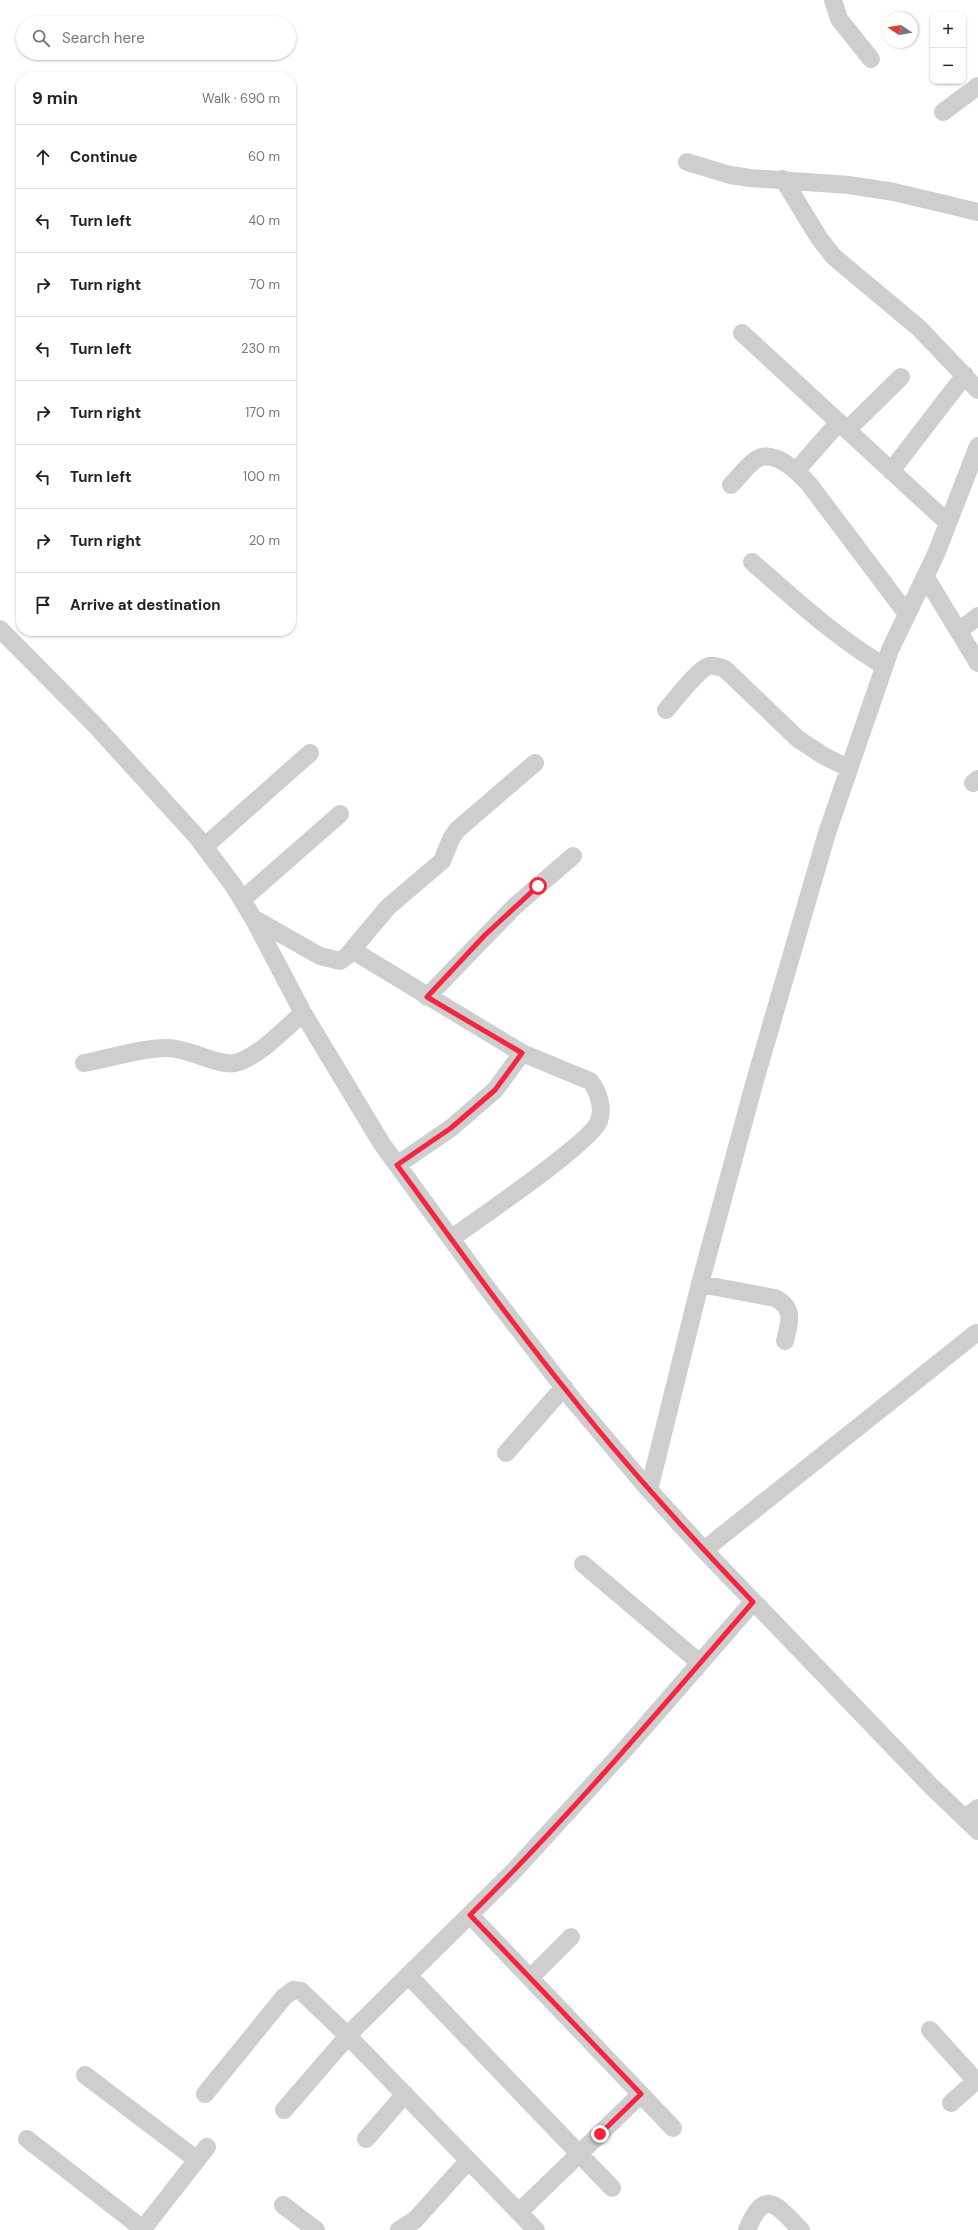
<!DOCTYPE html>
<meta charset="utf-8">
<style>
body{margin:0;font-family:"DM Sans",sans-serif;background:#f2f2f2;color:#222}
.controls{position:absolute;right:12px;top:12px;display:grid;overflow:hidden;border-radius:8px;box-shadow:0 1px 3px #0004}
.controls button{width:36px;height:36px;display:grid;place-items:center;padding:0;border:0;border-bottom:1px solid #e0e0e0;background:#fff;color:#222;font:20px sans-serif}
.compass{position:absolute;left:882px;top:12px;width:36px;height:36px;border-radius:50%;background:#fff;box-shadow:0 1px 3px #0004;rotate:282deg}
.stop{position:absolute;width:12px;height:12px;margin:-9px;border:3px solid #f4263f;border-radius:50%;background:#fff}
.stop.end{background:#f4263f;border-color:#fff;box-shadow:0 1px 4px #0008}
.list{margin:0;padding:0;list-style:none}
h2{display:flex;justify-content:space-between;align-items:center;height:52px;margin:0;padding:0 16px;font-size:17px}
h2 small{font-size:13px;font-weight:400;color:#767676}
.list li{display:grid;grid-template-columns:26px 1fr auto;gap:12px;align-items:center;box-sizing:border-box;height:64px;padding:0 16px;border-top:1px solid #e0e0e0}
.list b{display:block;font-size:15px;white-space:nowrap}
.list em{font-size:13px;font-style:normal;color:#767676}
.icon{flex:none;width:22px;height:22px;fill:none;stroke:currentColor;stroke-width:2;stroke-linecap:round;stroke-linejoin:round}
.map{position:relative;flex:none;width:978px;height:2230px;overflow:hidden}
.search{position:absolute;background:#fff;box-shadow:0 1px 3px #0004;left:16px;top:16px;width:280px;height:44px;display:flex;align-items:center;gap:10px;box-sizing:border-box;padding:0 14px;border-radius:22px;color:#767676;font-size:15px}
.panel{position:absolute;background:#fff;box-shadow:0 1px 3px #0004;left:16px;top:72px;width:280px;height:564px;border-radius:16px}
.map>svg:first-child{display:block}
</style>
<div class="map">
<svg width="978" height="2230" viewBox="0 0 978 2230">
<rect width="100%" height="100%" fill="#fff"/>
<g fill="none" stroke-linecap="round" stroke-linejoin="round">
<path stroke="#cecece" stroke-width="18" d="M833 0 839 19 871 59
M943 112 978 86
M687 162 730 175 750 178 849 185 894 192 978 212
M783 179 819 238 834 257 919 328 978 390
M742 333 948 523
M847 430 901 377
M796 471 839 422
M891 471 965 375
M731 485C739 477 748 464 757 459 775 449 798 472 809 484L907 614
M752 562C795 599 835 637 884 666
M925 576 978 663
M0 629 95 725 197 837 233 885 253 918 303 1013 382 1144 487 1288 574 1401 649 1490 704 1550 932 1787 978 1831
M959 631 978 616
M666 710C675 700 698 669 709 666 715 665 720 667 725 669L798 739 824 756 848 768
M973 783 978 779
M204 847 310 753
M243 899 340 814
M253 918 320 956 340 961 347 956 388 907 442 861 451 839 457 830 535 763
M352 950 522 1053 590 1081C598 1091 604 1107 599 1121 591 1143 476 1220 451 1239
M427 997 515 906 573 856
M84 1063C110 1058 142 1048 168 1048 188 1048 220 1067 235 1063 259 1057 284 1029 303 1013
M397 1165 451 1128 495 1090 522 1053
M700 1284 775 1298C796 1309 789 1323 785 1341
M506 1453 564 1387
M649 1490 700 1284 754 1084 827 833 890 650 936 554 978 446
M704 1550 976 1333
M583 1564 700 1663
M965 1818 978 1808
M470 1915 673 2128
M408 1975 612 2188
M530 1978 571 1937
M930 2030 976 2081
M85 2075 197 2160
M205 2094 284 1997 293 1990 301 1991 348 2036 536 2230
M951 2103 978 2079
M284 2110 353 2030 512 1873 627 1747 753 1602
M27 2139 143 2229
M366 2139 405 2094
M283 2205 316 2230
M519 2212 641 2094
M142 2230 207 2147
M399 2230 415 2220 468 2161
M747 2230C765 2186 777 2206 801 2230"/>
</g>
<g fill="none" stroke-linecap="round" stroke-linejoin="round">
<path stroke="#f4263f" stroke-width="5" d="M538 886 485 935 427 997 522 1053 495 1090 451 1128 397 1165C455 1244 512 1324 574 1400 630 1471 691 1537 753 1602 661 1708 570 1816 470 1915L641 2094 600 2134"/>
</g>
</svg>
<div class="controls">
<button>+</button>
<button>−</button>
</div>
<svg class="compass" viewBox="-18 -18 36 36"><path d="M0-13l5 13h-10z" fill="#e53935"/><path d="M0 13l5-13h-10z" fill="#767676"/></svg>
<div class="stop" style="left:538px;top:886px"></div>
<div class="stop end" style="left:600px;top:2134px"></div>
<div class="search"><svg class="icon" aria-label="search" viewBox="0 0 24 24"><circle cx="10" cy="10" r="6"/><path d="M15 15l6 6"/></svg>Search here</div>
<section class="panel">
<h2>9 min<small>Walk · 690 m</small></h2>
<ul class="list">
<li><svg class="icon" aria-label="ahead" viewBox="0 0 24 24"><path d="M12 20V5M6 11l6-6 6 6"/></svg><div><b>Continue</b></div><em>60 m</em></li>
<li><svg class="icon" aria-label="left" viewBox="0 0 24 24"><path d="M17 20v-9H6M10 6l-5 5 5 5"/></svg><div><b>Turn left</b></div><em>40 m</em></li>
<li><svg class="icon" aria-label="right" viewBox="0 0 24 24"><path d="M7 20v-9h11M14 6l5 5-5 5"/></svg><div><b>Turn right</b></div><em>70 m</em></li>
<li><svg class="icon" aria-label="left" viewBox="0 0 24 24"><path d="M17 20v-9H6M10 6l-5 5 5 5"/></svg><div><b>Turn left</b></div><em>230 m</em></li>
<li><svg class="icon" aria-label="right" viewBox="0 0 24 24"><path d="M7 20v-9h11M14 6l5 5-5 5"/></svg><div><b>Turn right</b></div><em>170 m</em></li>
<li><svg class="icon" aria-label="left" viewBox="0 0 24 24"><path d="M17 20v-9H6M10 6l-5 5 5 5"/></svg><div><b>Turn left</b></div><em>100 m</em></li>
<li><svg class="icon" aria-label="right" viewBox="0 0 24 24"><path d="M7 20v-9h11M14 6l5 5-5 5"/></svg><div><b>Turn right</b></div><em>20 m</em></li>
<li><svg class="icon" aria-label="arrive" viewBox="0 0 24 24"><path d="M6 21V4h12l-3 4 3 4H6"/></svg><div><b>Arrive at destination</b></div></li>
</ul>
</section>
</div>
